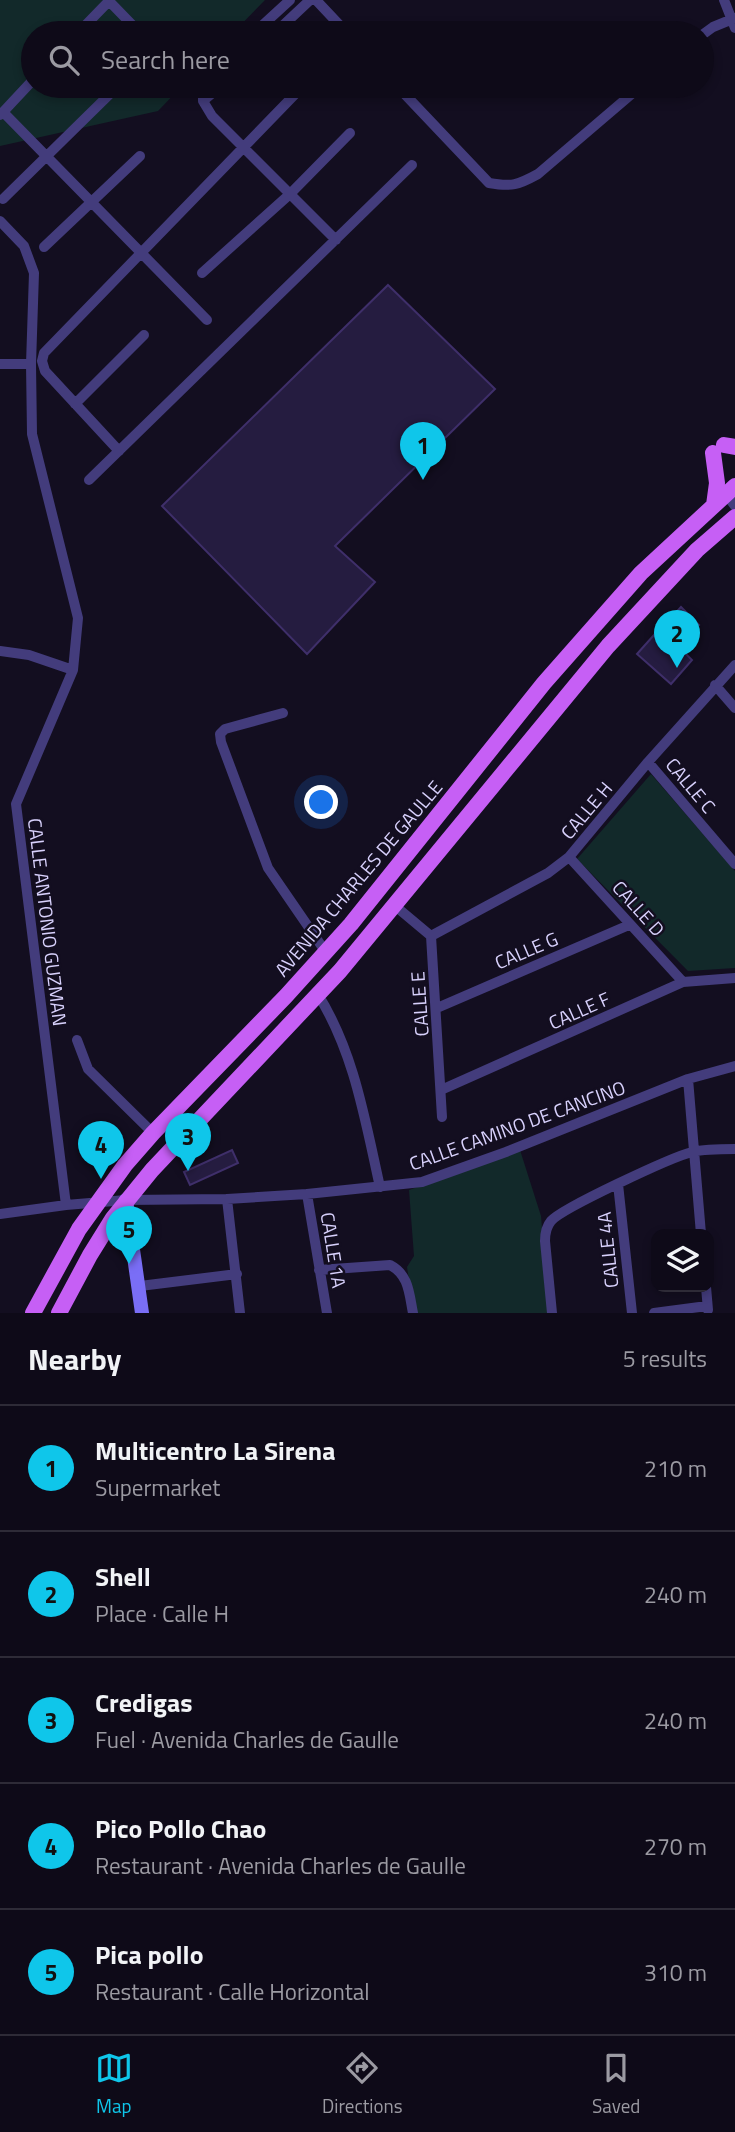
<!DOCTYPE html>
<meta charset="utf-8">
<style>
body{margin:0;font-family:"Titillium Web",sans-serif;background:#171321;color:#f1f3f6}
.controls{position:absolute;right:21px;bottom:21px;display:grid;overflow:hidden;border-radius:14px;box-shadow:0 4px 10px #0003}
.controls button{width:63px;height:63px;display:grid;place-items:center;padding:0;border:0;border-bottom:2px solid #2e2b37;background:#0e0a18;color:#f1f3f6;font:35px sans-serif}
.you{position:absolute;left:322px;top:803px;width:24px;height:24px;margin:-18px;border:5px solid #fff;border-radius:50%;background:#1a73e8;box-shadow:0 0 0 10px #1a73e833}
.badge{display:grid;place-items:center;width:46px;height:46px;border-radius:50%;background:#0fc6ea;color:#111;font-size:23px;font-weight:700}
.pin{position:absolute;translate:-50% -58px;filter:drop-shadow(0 2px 4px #0008)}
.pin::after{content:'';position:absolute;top:37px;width:24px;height:21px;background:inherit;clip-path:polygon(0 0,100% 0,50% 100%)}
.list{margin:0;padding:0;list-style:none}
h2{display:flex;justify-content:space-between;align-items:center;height:91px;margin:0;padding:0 28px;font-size:30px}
h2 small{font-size:23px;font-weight:400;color:#9b9aa2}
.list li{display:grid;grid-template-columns:46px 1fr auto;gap:21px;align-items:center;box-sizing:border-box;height:126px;padding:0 28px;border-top:2px solid #2e2b37}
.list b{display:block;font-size:26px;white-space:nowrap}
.list p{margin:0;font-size:23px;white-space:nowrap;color:#9b9aa2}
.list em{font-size:23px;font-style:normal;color:#9b9aa2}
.icon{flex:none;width:38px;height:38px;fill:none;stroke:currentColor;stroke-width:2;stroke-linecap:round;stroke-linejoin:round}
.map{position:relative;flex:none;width:735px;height:1313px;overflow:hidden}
.search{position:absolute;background:#0e0a18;box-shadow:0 4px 10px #0003;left:21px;right:21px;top:21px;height:77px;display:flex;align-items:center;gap:18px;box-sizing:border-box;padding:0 24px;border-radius:38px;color:#9b9aa2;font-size:26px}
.sheet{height:721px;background:#0e0a18}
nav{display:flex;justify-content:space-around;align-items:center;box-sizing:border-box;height:98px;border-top:2px solid #2e2b37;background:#0e0a18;font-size:19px;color:#9b9aa2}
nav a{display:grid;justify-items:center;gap:4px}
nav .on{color:#0fc6ea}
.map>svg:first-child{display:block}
</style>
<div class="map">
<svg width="735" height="1313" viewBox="0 0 735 1313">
<rect width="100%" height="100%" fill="#130e20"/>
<path fill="#12292a" d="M0 0H265L233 33H33V86H182L158 111 0 146Z
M651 774 735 871V968L688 971 577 859Z
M520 1150 541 1216 549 1313H414L407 1267 414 1256 409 1190Z"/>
<path fill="#251c40" stroke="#3f2f6a" stroke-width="2" d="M388 285 495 389 335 546 375 582 307 654 162 506Z
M681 607 699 625 688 636 670 619Z
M654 635 679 658 684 652 692 660 671 684 637 654Z
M232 1150 238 1163 190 1185 184 1172Z"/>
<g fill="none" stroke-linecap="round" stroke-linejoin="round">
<path stroke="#433c7c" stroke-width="10" d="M316 0 347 33
M724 0 735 28
M78 33 109 1 140 33
M254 33 290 0
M275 33 310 0
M702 35 713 27 735 18
M203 86V101L212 116 336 240
M397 86 489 183C512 187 518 185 538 174L641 86
M203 101 221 86
M3 112 33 80
M0 115 3 112 207 320
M3 199 118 86
M0 221 24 246 34 273 31 364 32 434 78 618 73 670 16 804 66 1205 126 1200 227 1199 307 1194 422 1182 506 1152 688 1079 735 1066
M44 247 140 156
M202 273 290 194 350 133
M0 364H31
M75 404 144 335
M119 451 45 371 42 361 44 353 303 86
M89 480 412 165
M726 494 735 506
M0 651 29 655 73 670
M715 685 735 708
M283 713 225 729 220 734 221 742 268 868 325 951
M648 762 735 864
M569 857 683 982
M394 905 431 936 442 1117
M431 936 548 873 569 857 648 762 735 665
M317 993C354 1051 365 1120 380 1187
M437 1008 629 925
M77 1040 88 1069 153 1133
M688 1079 701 1234
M441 1090 683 982 735 978
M618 1184 632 1313
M307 1194 327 1313
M227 1199 240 1313
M0 1214 66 1205
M319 1270 390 1265C409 1275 409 1293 413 1313
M140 1286 237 1274
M706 1287 708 1310
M552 1313 545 1241C545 1234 546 1227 551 1221 562 1208 672 1157 692 1152 705 1149 721 1149 735 1149
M654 1313 707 1306"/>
<path stroke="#7a6ef6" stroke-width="14" d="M126 1200 142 1313"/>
<path stroke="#c65ff5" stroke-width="16" d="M724 445 735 447
M713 453 717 483 714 505
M33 1313 79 1229 125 1165 153 1133 286 996 351 924 544 683 641 573 735 486
M59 1313 90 1255 113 1218 152 1170 340 971 608 646 697 550 735 517"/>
</g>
<g text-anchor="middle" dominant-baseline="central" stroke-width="5" stroke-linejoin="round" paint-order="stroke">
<g font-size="19" fill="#d8d1fc" stroke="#130e20">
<text transform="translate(691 785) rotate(50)">CALLE C</text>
<text transform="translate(586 810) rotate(-50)">CALLE H</text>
<text transform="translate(358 878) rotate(-50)">AVENIDA CHARLES DE GAULLE</text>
<text transform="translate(639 908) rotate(48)">CALLE D</text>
<text transform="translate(48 922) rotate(83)">CALLE ANTONIO GUZMAN</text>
<text transform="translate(526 950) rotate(-23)">CALLE G</text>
<text transform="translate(419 1004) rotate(-94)">CALLE E</text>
<text transform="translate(579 1010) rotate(-24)">CALLE F</text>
<text transform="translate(517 1125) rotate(-20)">CALLE CAMINO DE CANCINO</text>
<text transform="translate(334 1250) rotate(81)">CALLE 1A</text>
<text transform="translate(607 1250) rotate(-96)">CALLE 4A</text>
</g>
</g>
</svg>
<div class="controls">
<button><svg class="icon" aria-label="layers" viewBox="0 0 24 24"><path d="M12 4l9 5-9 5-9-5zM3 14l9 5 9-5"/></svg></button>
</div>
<div class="you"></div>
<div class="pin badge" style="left:423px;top:480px">1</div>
<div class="pin badge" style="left:677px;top:668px">2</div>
<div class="pin badge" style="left:188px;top:1171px">3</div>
<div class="pin badge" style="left:101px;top:1179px">4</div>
<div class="pin badge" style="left:129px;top:1264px">5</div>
<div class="search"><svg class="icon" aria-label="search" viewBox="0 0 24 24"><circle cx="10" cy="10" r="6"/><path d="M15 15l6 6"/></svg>Search here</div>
</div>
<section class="sheet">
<h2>Nearby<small>5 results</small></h2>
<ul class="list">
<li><span class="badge">1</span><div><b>Multicentro La Sirena</b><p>Supermarket</p></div><em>210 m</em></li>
<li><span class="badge">2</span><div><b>Shell</b><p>Place · Calle H</p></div><em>240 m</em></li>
<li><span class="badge">3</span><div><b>Credigas</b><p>Fuel · Avenida Charles de Gaulle</p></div><em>240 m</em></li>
<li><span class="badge">4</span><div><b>Pico Pollo Chao</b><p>Restaurant · Avenida Charles de Gaulle</p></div><em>270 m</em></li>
<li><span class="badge">5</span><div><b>Pica pollo</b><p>Restaurant · Calle Horizontal</p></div><em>310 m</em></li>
</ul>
</section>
<nav>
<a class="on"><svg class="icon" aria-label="map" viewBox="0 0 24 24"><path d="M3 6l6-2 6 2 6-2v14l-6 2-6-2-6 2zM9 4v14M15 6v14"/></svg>Map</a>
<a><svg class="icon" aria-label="directions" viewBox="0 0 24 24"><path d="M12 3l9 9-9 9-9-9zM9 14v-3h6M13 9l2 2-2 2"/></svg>Directions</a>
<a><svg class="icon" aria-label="saved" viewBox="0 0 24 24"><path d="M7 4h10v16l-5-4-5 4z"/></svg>Saved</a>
</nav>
